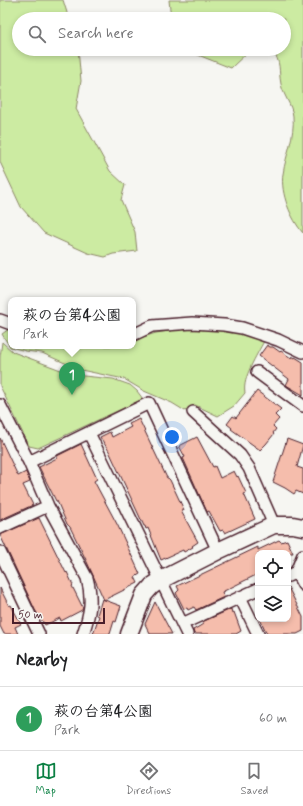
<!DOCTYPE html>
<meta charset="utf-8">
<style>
body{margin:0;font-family:Mynerve,"Klee One",sans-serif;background:#f2f2f2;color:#202124}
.controls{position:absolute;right:12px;bottom:12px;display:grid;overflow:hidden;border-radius:8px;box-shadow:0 2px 6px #0003}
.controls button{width:36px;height:36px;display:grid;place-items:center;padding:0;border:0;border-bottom:1px solid #e0e0e0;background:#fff;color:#202124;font:20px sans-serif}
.scale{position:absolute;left:12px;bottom:10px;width:93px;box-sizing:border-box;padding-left:4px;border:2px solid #4a1f2b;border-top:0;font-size:11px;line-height:14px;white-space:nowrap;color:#4a1f2b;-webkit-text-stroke:3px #f6f6f2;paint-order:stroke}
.you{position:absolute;left:172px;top:437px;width:14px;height:14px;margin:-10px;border:3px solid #fff;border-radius:50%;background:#1a73e8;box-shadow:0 0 0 6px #1a73e833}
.badge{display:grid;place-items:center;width:26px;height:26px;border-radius:50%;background:#0b8043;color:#fff;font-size:13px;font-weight:700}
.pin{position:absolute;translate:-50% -33px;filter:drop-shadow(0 1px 2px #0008)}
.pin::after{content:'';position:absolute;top:21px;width:14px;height:12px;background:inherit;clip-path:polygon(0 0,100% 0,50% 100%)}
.popup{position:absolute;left:8px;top:297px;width:128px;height:52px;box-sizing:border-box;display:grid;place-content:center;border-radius:8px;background:#fff;filter:drop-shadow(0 1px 3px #0005);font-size:13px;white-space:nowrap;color:#757577}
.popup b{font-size:15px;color:#202124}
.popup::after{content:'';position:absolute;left:50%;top:100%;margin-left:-8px;border:8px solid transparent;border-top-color:#fff}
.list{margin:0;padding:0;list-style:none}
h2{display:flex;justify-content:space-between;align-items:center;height:52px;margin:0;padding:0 16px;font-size:17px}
h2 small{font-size:13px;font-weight:400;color:#757577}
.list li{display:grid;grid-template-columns:26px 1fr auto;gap:12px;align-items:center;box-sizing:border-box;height:64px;padding:0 16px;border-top:1px solid #e0e0e0}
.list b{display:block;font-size:15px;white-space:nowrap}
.list p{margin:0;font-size:13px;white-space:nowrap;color:#757577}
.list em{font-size:13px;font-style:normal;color:#757577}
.icon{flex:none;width:22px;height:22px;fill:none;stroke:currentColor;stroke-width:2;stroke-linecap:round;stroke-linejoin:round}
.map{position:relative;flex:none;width:303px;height:634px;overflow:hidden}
.search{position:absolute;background:#fff;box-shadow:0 2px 6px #0003;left:12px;right:12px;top:12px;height:44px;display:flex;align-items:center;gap:10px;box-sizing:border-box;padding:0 14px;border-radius:22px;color:#757577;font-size:15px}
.sheet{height:116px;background:#fff}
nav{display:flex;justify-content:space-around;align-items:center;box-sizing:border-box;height:56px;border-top:1px solid #e0e0e0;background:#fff;font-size:11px;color:#757577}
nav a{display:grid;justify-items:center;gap:2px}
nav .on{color:#0b8043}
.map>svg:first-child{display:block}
</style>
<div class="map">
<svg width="303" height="634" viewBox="0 0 303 634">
<rect width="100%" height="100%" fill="#f6f6f2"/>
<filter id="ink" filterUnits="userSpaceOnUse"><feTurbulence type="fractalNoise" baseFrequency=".025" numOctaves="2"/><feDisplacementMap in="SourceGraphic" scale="8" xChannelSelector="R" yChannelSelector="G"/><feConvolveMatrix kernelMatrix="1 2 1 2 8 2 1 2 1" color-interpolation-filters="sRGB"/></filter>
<g filter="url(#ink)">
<path fill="#cceba2" stroke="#8b8566" d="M0 0H63L69 19H19V49H78L81 81 76 109 110 171 125 185 121 200 135 232 137 251 113 254 105 257 88 253 44 233 21 207 0 162Z
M169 0H303V233C291 219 280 193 283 174 286 154 295 136 293 116 292 105 283 95 281 84 278 69 282 64 272 49H284V19H171Z
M183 49H251L231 68Z
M187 328 242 332 264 341C257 355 242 378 245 393L234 406 218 416 195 405 185 411 172 403 144 391 124 379 81 370 42 353 26 351 10 347 2 334 9 329 11 330V346H133V340L156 333Z
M2 342 13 352 74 375 113 379 130 385 137 391 143 399 38 448 29 446 0 386V357Z"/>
<path fill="#f5bdac" stroke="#4a1f2b" d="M267 345 270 347H273L280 352 281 351 291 358 292 356 295 358V357L303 362V395L286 385 289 379 259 356Z
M257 391 281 409 275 415 279 419 273 426 276 429 273 433 274 434 266 444 260 450 231 429 232 428 227 424 233 416 236 418Z
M139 419 167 478H168L170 480 184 510 181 511 198 542 192 546 193 547 184 552 183 550 161 560 148 528 146 529 145 526H144L109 451 100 437 110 432 112 437 131 427 129 424Z
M197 437 213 467 215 466 220 478 234 471 237 477 238 476 246 493 244 494 255 519 225 533 223 530 220 531 209 511 207 512 183 458 185 457 179 446Z
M0 438 18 476 26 472 30 482 23 485 33 505 0 520Z
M287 439 303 445 297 467 303 469V494L296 491 294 494 285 488 273 482Z
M81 444 97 479 94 481 118 526 140 574 135 577 138 583 104 600 87 562 70 527 67 524 57 501H56L39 467 57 458V456Z
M39 518 66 573 67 572 73 585 72 586 83 608 82 610 61 621 60 618 45 625 35 610 0 535Z
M279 540 281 542 287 540 293 553H258V574L222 592 224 597 196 610 194 607 188 610 187 608 184 609 176 593 179 590 177 586 258 547V550Z
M288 587 303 617V631L297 634H267L260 619H288Z
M0 588 9 606 11 605 21 624 15 627 18 634H4L0 626Z
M102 599 121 606 116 622 114 621 110 634H93L99 616 97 615Z
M155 602 172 634H150L145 624Z
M231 609 232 613 234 612 241 631 236 634H194L193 630 200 626 203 624 202 622Z"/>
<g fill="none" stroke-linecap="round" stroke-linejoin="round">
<g stroke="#4a1f2b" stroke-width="14">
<path id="street" d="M0 320 11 324
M133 335 152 326 192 323 224 325 242 328 278 340 303 352
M257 372 303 406
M0 405 29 462 149 403 218 551
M193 412 240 455 249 468 274 525
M89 433 187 634
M29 462 48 506 87 578C93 600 90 613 83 634
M0 528 48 506
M0 552 39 634
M296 572 303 585
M288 576 296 572 303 555
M240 597 258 634
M182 624 258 589"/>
</g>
<g stroke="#4a1f2b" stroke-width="19">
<path id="secondary" d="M129 634 144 595 152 586 161 580 218 551 274 525H293L303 527"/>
</g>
<use href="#street" stroke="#f6f6f2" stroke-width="11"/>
<use href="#secondary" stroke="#f6f6f2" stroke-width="16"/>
</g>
</g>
</svg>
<div class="controls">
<button><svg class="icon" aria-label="locate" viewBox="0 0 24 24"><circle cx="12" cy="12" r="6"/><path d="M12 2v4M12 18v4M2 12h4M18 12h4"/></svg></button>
<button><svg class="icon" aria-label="layers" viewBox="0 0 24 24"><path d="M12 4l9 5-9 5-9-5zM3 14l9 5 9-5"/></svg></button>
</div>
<div class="scale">50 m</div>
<div class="you"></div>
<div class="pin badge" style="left:72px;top:395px;background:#2e9e5b">1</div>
<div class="popup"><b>萩の台第4公園</b>Park</div>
<div class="search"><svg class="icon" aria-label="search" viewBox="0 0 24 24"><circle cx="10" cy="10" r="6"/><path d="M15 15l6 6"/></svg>Search here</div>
</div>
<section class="sheet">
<h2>Nearby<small></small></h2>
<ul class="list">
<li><span class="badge" style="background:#2e9e5b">1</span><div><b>萩の台第4公園</b><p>Park</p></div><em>60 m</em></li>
</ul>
</section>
<nav>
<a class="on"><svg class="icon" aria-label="map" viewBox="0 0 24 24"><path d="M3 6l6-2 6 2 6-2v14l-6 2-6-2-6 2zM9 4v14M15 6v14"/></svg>Map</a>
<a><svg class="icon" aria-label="directions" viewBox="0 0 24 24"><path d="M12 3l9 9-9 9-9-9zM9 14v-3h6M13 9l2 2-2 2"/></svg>Directions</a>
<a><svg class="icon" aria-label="saved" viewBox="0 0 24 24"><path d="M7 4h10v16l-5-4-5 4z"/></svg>Saved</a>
</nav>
